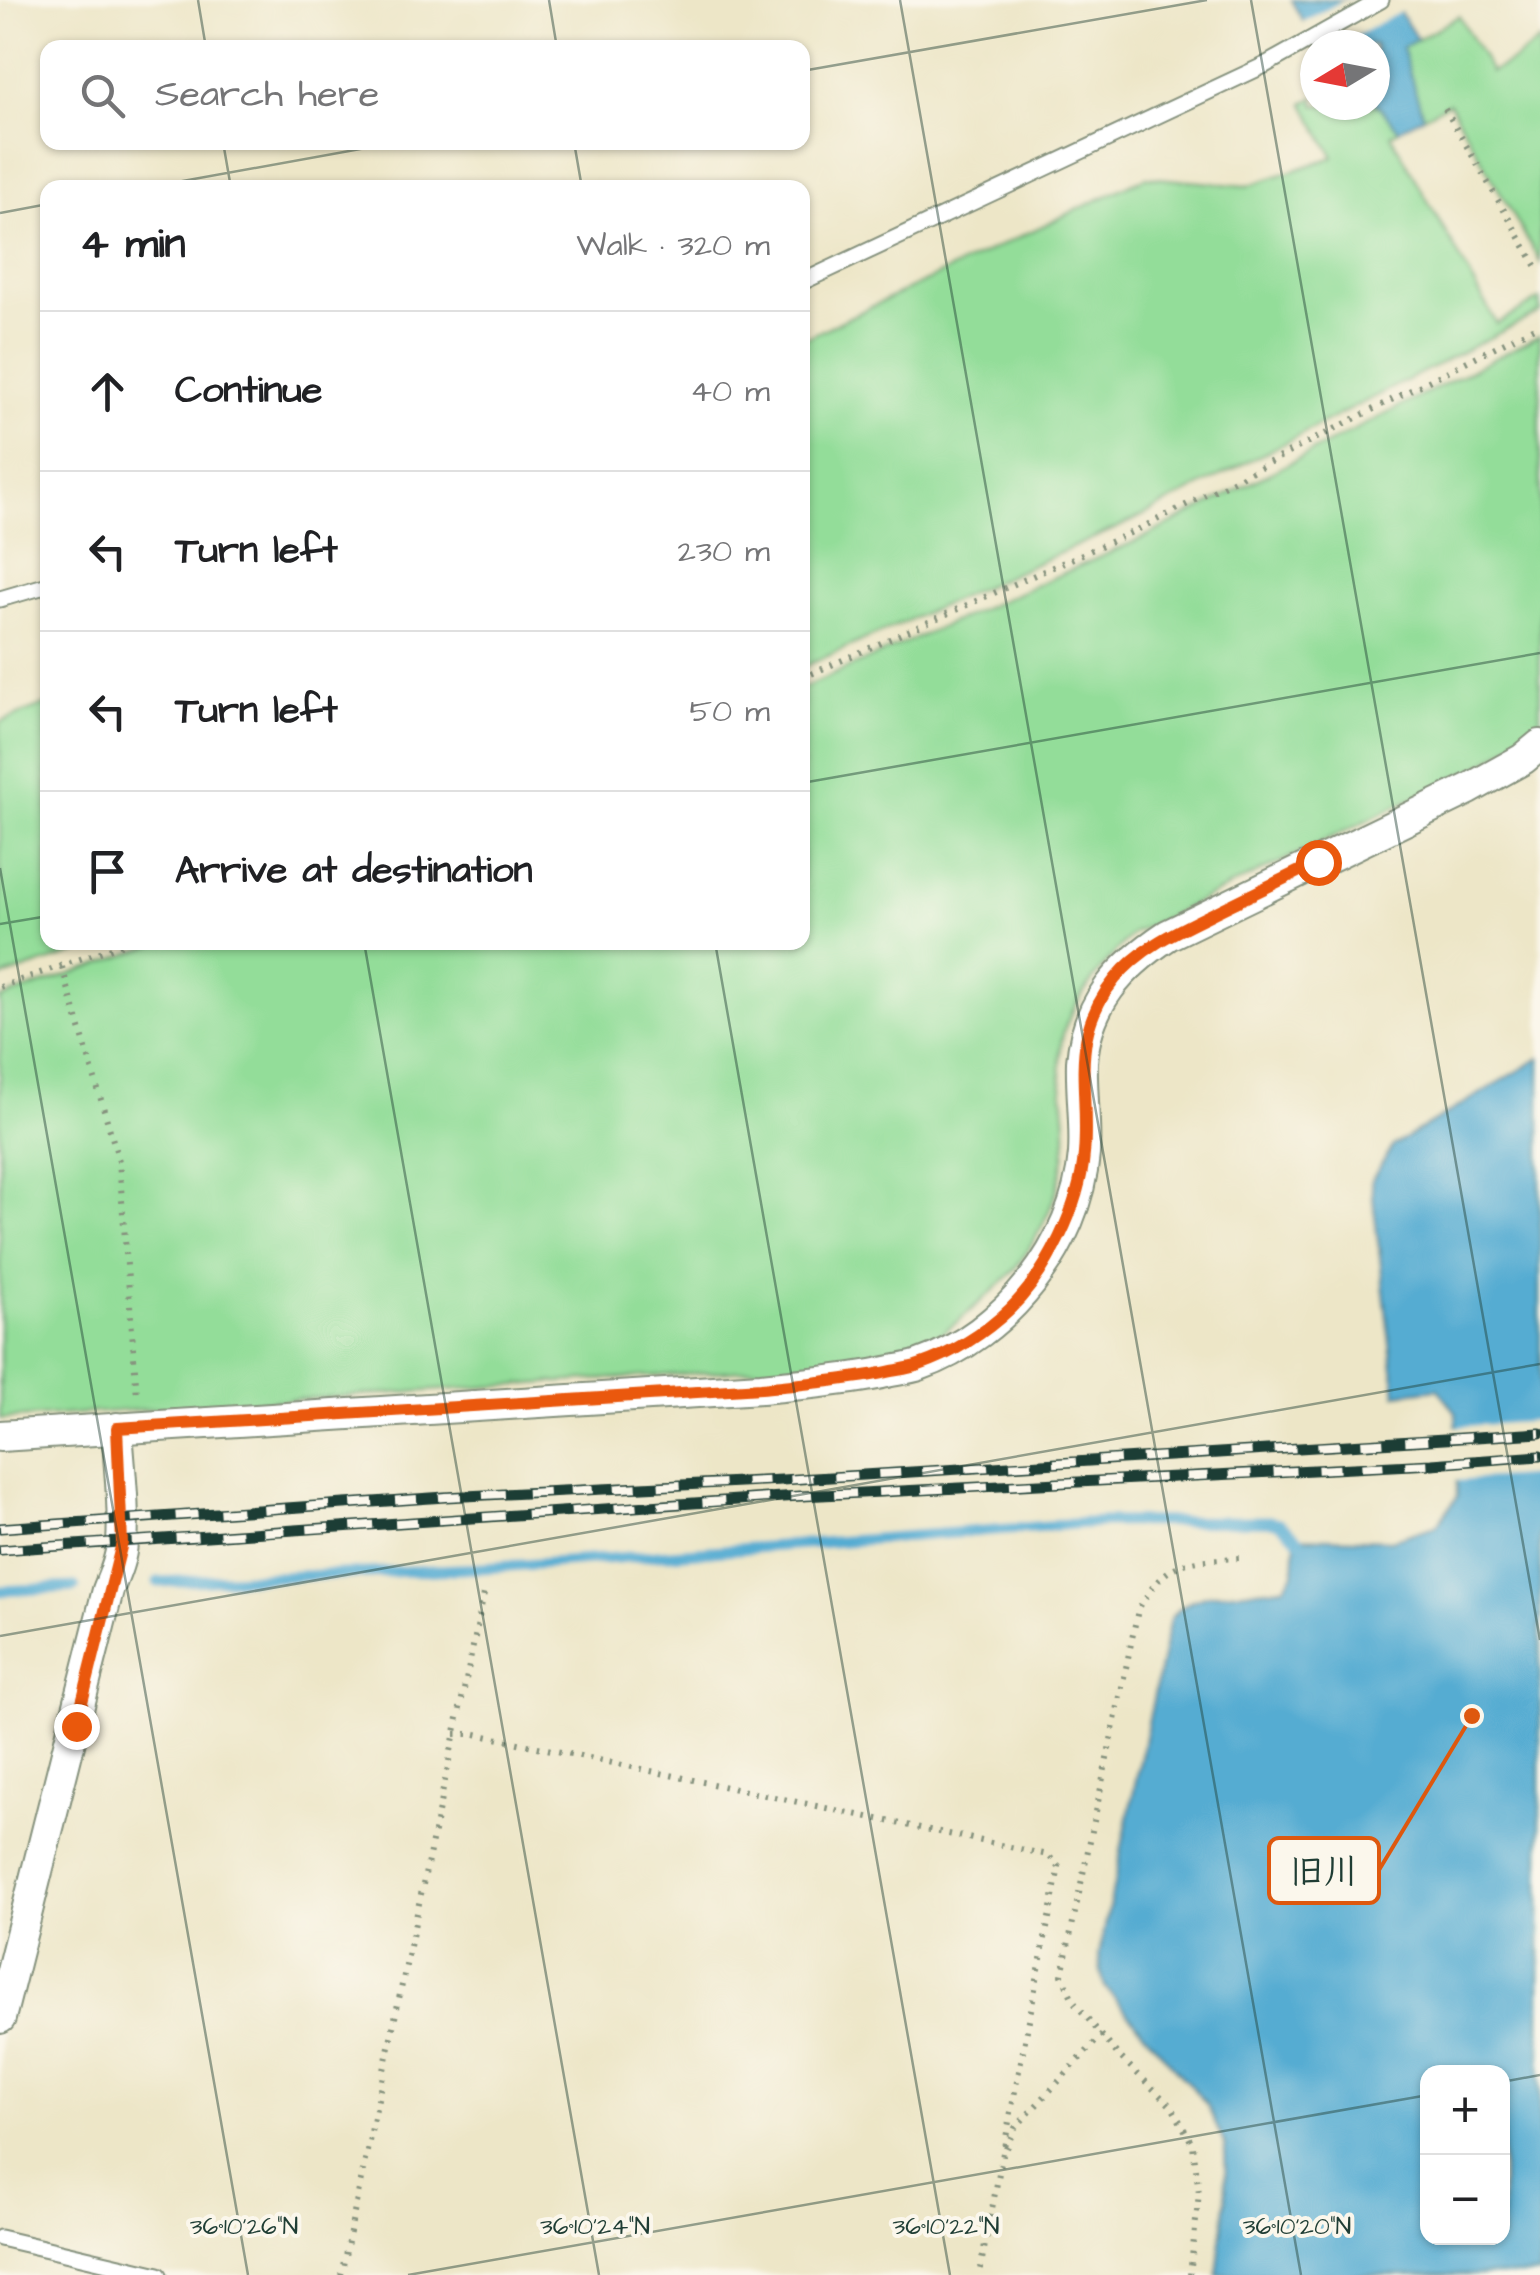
<!DOCTYPE html>
<meta charset="utf-8">
<style>
body{margin:0;font-family:"Architects Daughter","Klee One",sans-serif;background:#f6f6f6;color:#202124}
.controls{position:absolute;right:30px;bottom:30px;display:grid;overflow:hidden;border-radius:20px;box-shadow:0 2px 8px #0004}
.controls button{width:90px;height:90px;display:grid;place-items:center;padding:0;border:0;border-bottom:2px solid #e0e0e0;background:#fff;color:#202124;font:50px sans-serif}
.compass{position:absolute;left:1300px;top:30px;width:90px;height:90px;border-radius:50%;background:#fff;box-shadow:0 2px 8px #0004;rotate:260deg}
.stop{position:absolute;width:30px;height:30px;margin:-22px;border:8px solid #ea580c;border-radius:50%;background:#fff}
.stop.end{background:#ea580c;border-color:#fff;box-shadow:0 2px 10px #0008}
.list{margin:0;padding:0;list-style:none}
h2{display:flex;justify-content:space-between;align-items:center;height:130px;margin:0;padding:0 40px;font-size:42px}
h2 small{font-size:32px;font-weight:400;color:#757577}
.list li{display:grid;grid-template-columns:65px 1fr auto;gap:30px;align-items:center;box-sizing:border-box;height:160px;padding:0 40px;border-top:2px solid #e0e0e0}
.list b{display:block;font-size:38px;white-space:nowrap}
.list em{font-size:32px;font-style:normal;color:#757577}
.icon{flex:none;width:55px;height:55px;fill:none;stroke:currentColor;stroke-width:2;stroke-linecap:round;stroke-linejoin:round}
.map{position:relative;flex:none;width:1540px;height:2275px;overflow:hidden}
.search{position:absolute;background:#fff;box-shadow:0 2px 8px #0004;left:40px;top:40px;width:770px;height:110px;display:flex;align-items:center;gap:25px;box-sizing:border-box;padding:0 35px;border-radius:20px;color:#757577;font-size:38px}
.panel{position:absolute;background:#fff;box-shadow:0 2px 8px #0004;left:40px;top:180px;width:770px;height:770px;border-radius:20px}
.map>svg:first-child{display:block}
</style>
<div class="map">
<svg width="1540" height="2275" viewBox="0 0 1540 2275">
<rect width="100%" height="100%" fill="#fbf7ec"/>
<filter id="ink" filterUnits="userSpaceOnUse"><feTurbulence type="fractalNoise" baseFrequency=".01" numOctaves="2"/><feDisplacementMap in="SourceGraphic" scale="20" xChannelSelector="R" yChannelSelector="G"/><feConvolveMatrix kernelMatrix="1 2 1 2 8 2 1 2 1" color-interpolation-filters="sRGB"/></filter>
<filter id="wash" filterUnits="userSpaceOnUse"><feTurbulence type="fractalNoise" baseFrequency=".0048" numOctaves="4" result="noise"/><feDisplacementMap in="SourceGraphic" scale="40" xChannelSelector="R" yChannelSelector="G"/><feGaussianBlur stdDeviation="2.25" result="paint"/><feColorMatrix in="noise" values="0 0 0 0 0 0 0 0 0 0 0 0 0 0 0 0 0 1.4 0 .05"/><feComposite in="paint" operator="in"/></filter>
<g filter="url(#wash)">
<rect width="100%" height="100%" fill="#ede6c7"/>
<path fill="#93dd99" stroke="#598d66" stroke-width="2.5" d="M1459 16 1491 72 1514 60 1540 41V262L1449 103 1423 116 1402 48Z
M1315 97V105H1375V102L1399 130 1391 135 1497 324 1540 299V312L1132 521 803 667V339L1146 177 1247 186 1334 157 1304 104Z
M1540 335V725L1484 764 1133 933C1107 961 1081 990 1066 1025 1052 1060 1068 1102 1066 1139 1063 1188 1043 1233 1013 1271 1003 1283 990 1293 979 1303 963 1317 945 1334 924 1343 892 1357 854 1359 820 1365L0 1419V999L160 943 802 942 803 688 1143 538Z
M47 704 48 942 105 943 0 978V722Z"/>
<path fill="#55acd2" stroke="#3a7483" stroke-width="2.5" fill-rule="evenodd" d="M1291 0H1392L1417 39 1402 48 1423 116 1399 130 1375 102V45H1316Z
M1540 1058V2275H1217L1226 2198 1225 2145 1207 2105 1105 1987 1101 1972 1099 1955 1170 1619C1195 1583 1246 1596 1285 1586L1294 1573 1296 1537 1391 1540 1436 1526 1457 1497 1456 1412 1438 1389 1396 1394 1371 1181 1393 1146ZM1428 2072H1502V2238H1428Z"/>
<path fill="#ede6c7" d="M1344 0H1398L1404 10 1339 45H1315V50L1299 24Z
M1540 1421V1475L1452 1481 1451 1427Z"/>
<g fill="none" stroke-linecap="round" stroke-linejoin="round">
<path stroke="#55acd2" stroke-width="11" d="M158 1582 482 1568 1101 1522 1271 1521 1280 1523 1307 1547
M0 1591 75 1587"/>
</g>
</g>
<g filter="url(#ink)">
<g fill="none" stroke-linecap="round" stroke-linejoin="round">
<g stroke="#86927e" stroke-width="19">
<path id="service" d="M802 282 1265 65 1381 0
M0 599 48 585
M0 2238 159 2275"/>
</g>
<g stroke="#86927e" stroke-width="34">
<path id="minor" d="M0 1436 761 1388C802 1384 842 1381 882 1373 894 1370 908 1369 919 1365 1005 1335 1077 1245 1084 1154 1086 1123 1081 1093 1082 1062 1086 1003 1121 966 1168 935L1469 789 1523 759 1540 745
M0 2018 108 1590C114 1575 121 1560 122 1543 125 1505 119 1466 117 1428"/>
</g>
<path stroke="#86927e" stroke-width="6" stroke-dasharray="2.5 8" stroke-linecap="butt" d="M1445 109 1540 272
M802 678 1139 529 1540 324
M62 967 119 1161 137 1396
M0 987 129 942
M455 1734H476L1048 1855 1059 1867 979 2275
M1006 2148 1015 2128 1102 2035
M341 2275 484 1594
M1190 2275 1199 2193 1193 2145 1172 2107 1118 2055 1074 2002 1062 1975 1138 1610C1166 1559 1185 1561 1239 1558"/>
<use href="#service" stroke="#fff" stroke-width="15"/>
<use href="#minor" stroke="#fff" stroke-width="30"/>
<g stroke="#1f3d34" stroke-width="11">
<path id="rail" d="M0 1528 445 1497 782 1480 1540 1433
M0 1550 782 1497 1432 1464 1540 1456"/>
</g>
<use href="#rail" stroke="#fbf7ec" stroke-width="8" stroke-dasharray="22" stroke-linecap="butt"/>
</g>
</g>
<g fill="none" stroke-linecap="round" stroke-linejoin="round" filter="url(#ink)">
<path stroke="#ea580c" stroke-width="12" d="M76 1726 122 1543 117 1428 761 1388C802 1384 842 1381 882 1373 894 1370 908 1369 919 1365 952 1354 985 1333 1010 1309 1047 1273 1080 1206 1084 1154 1090 1087 1067 1038 1115 979 1142 945 1184 928 1222 909 1254 893 1286 878 1318 862"/>
</g>
<path fill="none" stroke="#1f3d34" stroke-width="2.5" stroke-opacity="0.45" d="M198 0 206 48M549 0 557 48M900 0 1301 2275M1251 0 1540 1640M802 71 1207 0M223 142 231 188M574 142 582 188M144 188 399 142M0 213 48 204M802 783 1540 653M0 868 248 2275M0 924 48 916M364 942 599 2275M715 942 950 2275M0 1636 1540 1364M1502 2082 1540 2075M408 2275 1428 2095"/>
<g font-size="25" text-anchor="middle" fill="#1f3d34" stroke="#fbf7ec" stroke-width="8" stroke-linejoin="round" paint-order="stroke">
<text x="244" y="2234">36°10'26"N</text>
<text x="595" y="2234">36°10'24"N</text>
<text x="946" y="2234">36°10'22"N</text>
<text x="1297" y="2234">36°10'20"N</text>
</g>
<path fill="none" stroke="#de580e" stroke-width="4" d="M1472 1716L1379 1870"/>
<circle fill="#de580e" stroke="#fbf7ec" stroke-width="4" cx="1472" cy="1716" r="10"/>
<rect fill="#fbf7ec" stroke="#de580e" stroke-width="4" x="1269" y="1838" width="110" height="65" rx="10"/>
<g font-size="35" text-anchor="middle" font-weight="bold" fill="#1f3d34">
<text x="1324" y="1883">旧川</text>
</g>
</svg>
<div class="controls">
<button>+</button>
<button>−</button>
</div>
<svg class="compass" viewBox="-18 -18 36 36"><path d="M0-13l5 13h-10z" fill="#e53935"/><path d="M0 13l5-13h-10z" fill="#757577"/></svg>
<div class="stop" style="left:1318px;top:862px"></div>
<div class="stop end" style="left:76px;top:1726px"></div>
<div class="search"><svg class="icon" aria-label="search" viewBox="0 0 24 24"><circle cx="10" cy="10" r="6"/><path d="M15 15l6 6"/></svg>Search here</div>
<section class="panel">
<h2>4 min<small>Walk · 320 m</small></h2>
<ul class="list">
<li><svg class="icon" aria-label="ahead" viewBox="0 0 24 24"><path d="M12 20V5M6 11l6-6 6 6"/></svg><div><b>Continue</b></div><em>40 m</em></li>
<li><svg class="icon" aria-label="left" viewBox="0 0 24 24"><path d="M17 20v-9H6M10 6l-5 5 5 5"/></svg><div><b>Turn left</b></div><em>230 m</em></li>
<li><svg class="icon" aria-label="left" viewBox="0 0 24 24"><path d="M17 20v-9H6M10 6l-5 5 5 5"/></svg><div><b>Turn left</b></div><em>50 m</em></li>
<li><svg class="icon" aria-label="arrive" viewBox="0 0 24 24"><path d="M6 21V4h12l-3 4 3 4H6"/></svg><div><b>Arrive at destination</b></div></li>
</ul>
</section>
</div>
